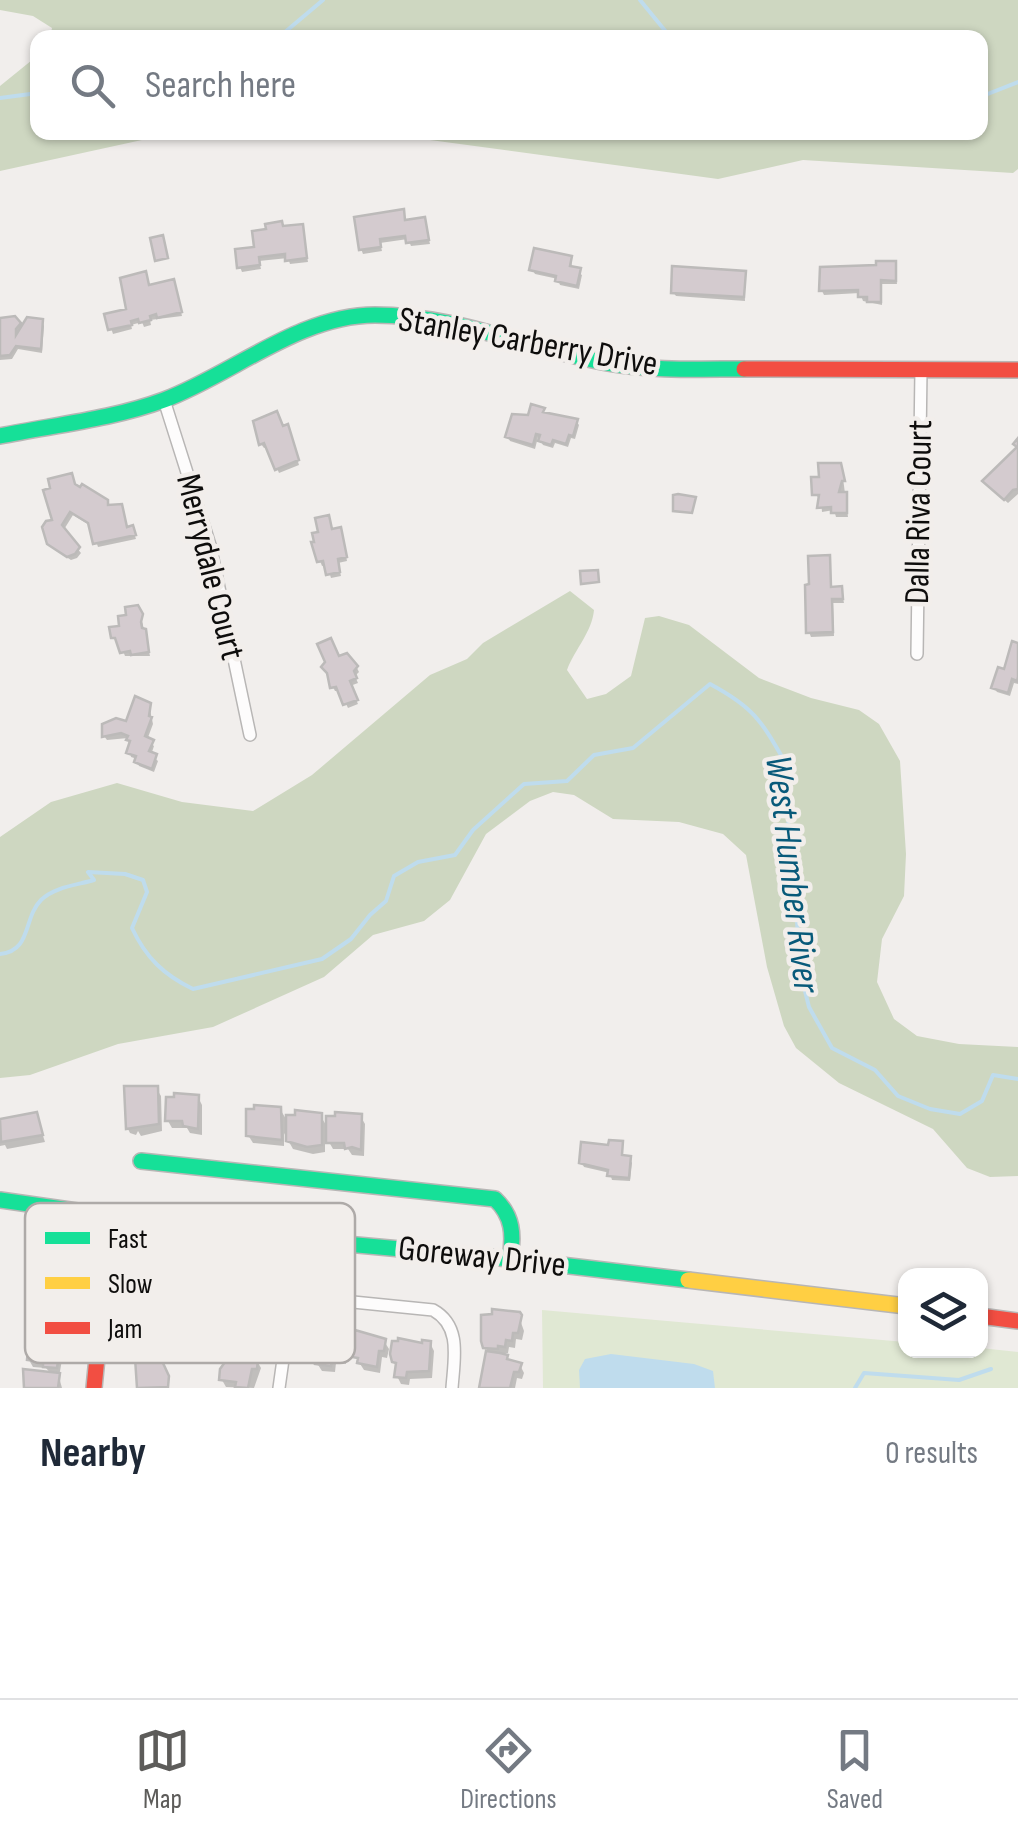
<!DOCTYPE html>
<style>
body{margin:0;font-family:"Sofia Sans Condensed",sans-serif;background:#f2f2f3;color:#1f2937}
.controls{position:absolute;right:30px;bottom:30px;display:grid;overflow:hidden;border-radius:20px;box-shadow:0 2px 8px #0004}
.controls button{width:90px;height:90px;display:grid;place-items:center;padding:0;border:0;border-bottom:2px solid #e0e1e3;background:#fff;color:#1f2937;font:50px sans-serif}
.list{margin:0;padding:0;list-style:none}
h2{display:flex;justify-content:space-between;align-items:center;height:130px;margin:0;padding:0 40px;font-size:42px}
h2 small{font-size:32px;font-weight:400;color:#747a83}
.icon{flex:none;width:55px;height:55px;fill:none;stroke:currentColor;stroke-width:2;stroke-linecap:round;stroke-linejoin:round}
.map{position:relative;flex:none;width:1018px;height:1388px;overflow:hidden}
.search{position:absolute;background:#fff;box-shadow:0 2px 8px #0004;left:30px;right:30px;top:30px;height:110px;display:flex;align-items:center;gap:25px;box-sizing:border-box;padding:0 35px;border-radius:20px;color:#747a83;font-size:38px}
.sheet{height:310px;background:#fff}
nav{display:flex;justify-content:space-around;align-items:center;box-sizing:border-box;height:140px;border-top:2px solid #e0e1e3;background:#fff;font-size:28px;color:#747a83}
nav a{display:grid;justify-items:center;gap:5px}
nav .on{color:#5d5c5a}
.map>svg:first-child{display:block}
</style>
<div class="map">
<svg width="1018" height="1388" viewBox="0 0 1018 1388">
<rect width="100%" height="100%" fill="#f1eeec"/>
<path fill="#e0e8d3" d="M542 1310 905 1342 906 1350 981 1348 1018 1352V1388H543Z"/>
<path fill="#ced7c1" d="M0 0H1018V169L1013 173 803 160 718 179 378 133 980 132V38H50L52 28 33 16 0 10Z
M37 56 38 132 174 133 0 171V86Z
M570 591 594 610C592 632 575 649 567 670L587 699 606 694 631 676 645 618 659 616 689 625 759 678 811 698 859 710 879 724 900 761 906 854 904 896 882 939 877 982 894 1019 917 1036 959 1044 1018 1047V1176L990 1177 967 1168 933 1129 839 1083 796 1048 784 1026 767 967 746 855 723 834 679 822 613 819 574 795 553 792 530 801 486 834 450 900 424 921 373 935 324 977 213 1027 118 1044 30 1075 0 1078V837L51 802 117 783 182 802 253 811 312 775 430 675 467 659 483 643Z"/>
<path fill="#bfdced" d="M611 1354 694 1364 713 1371 715 1388H580L579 1370 585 1359Z"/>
<path fill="#0003" d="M402 212 406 222 424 219 430 244 411 246 408 239 380 243 382 251 363 254 361 249Z
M302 226 308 262 290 264 288 258 259 261 261 269 242 272 240 267 257 249Z
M571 258 572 269 582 275 579 289 560 285 558 279 535 274 532 269Z
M895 264 897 284H882V305L863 301 860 293 824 295 822 291 879 267Z
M744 273 745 301 676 296 673 292Z
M175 286 182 316 150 320 151 325 144 327 142 322 131 325 132 329 113 334 107 316 129 311Z
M18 320 23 328 42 322 44 326 42 353 18 349 12 359 0 360V321Z
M543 410 546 415 576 421 579 425 575 439 571 438 568 447 555 443 553 448 543 445 538 437 535 449 510 441 508 437Z
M256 422 289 431 299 465 279 473 268 447 264 448 261 444Z
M1018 449V494L1008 503 988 486Z
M842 470 848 517H836L834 510 822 512 821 499 814 494Z
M75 487 106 502 110 508 123 512 128 529 134 533 136 539 98 547 91 526 73 515 63 531 81 553 77 558 71 560 52 548 49 543 56 522Z
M332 532 342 535 347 561 338 563 341 576 331 578 327 565 322 566 320 561Z
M829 557 832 589H841L844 603H833L834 636 811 637 809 632Z
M140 612 150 656H125L119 641 113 637Z
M1018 646V684L1014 683 1010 696 997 692 994 688Z
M338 659 354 662 359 672 355 676 358 683 350 686 358 704 348 708 340 691H335L323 668Z
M149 705 153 724 147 740 154 746 151 755 158 761 154 772 139 766 137 759 131 757 128 738 107 740 104 736 127 724Z
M156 1088 161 1096 162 1131 141 1136 138 1131 136 1135 130 1133 126 1125V1089Z
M198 1097 202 1105V1135L190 1133 187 1128H172L168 1121Z
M280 1109 289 1124 320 1115 329 1130 361 1117 365 1124 364 1156 352 1155 348 1149H333L325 1135V1152L313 1154 293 1149 284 1133V1146L253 1143 248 1135Z
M36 1114 45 1142 7 1149 5 1145 0 1146V1123Z
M621 1144 623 1158 630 1159 632 1163 630 1181 612 1180 610 1173 584 1167 582 1163Z
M264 1287 268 1295 267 1312H261L260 1324H256L261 1331 260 1360 256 1359 261 1368 254 1388 226 1387 222 1380 237 1358 232 1350 238 1322 234 1315Z
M174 1290 182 1300H179L175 1325 160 1323 171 1338 172 1354 155 1352 154 1363 165 1371 169 1388H139L138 1361 149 1362 144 1353 145 1337 141 1330 156 1327 145 1310Z
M38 1298 62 1300 71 1311 66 1340H63L68 1348 67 1354H63L59 1377 62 1388H27L52 1375 46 1368 33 1367 29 1360 44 1338 39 1330 42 1303Z
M518 1314 524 1331 522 1340 516 1339 515 1348 509 1347 508 1353H503L509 1362 520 1365 524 1373 522 1379 517 1378 515 1388H482L488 1352 485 1347Z
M344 1337 349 1344 346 1364 336 1363 335 1372 322 1371 313 1357Z
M384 1341 389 1349 387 1358 382 1357 380 1373 364 1370 355 1356Z
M394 1343H430L434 1351 432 1378 410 1379 409 1385 401 1384 397 1376Z"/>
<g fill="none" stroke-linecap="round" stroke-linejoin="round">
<path stroke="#bfdced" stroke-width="4" d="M640 0 671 38
M278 38 323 0
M980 97 1018 82
M0 98 38 93
M0 954C32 951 23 918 41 900 54 887 77 885 94 880L88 872 125 874 143 880 147 892 132 928C146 958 164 975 193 989L322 959 351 939 370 915 386 901 394 876 418 862 455 855 473 830 524 784 567 781 594 755 633 748 710 684C753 707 761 720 785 762 774 780 779 794 791 810L782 855 794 871 800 971 809 1007 832 1048 875 1070 898 1096 930 1109 960 1114 982 1101 993 1075 1018 1079
M855 1388 864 1373 959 1380 991 1369"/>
</g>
<path fill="#d4cbcf" stroke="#bcbab9" stroke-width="2.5" d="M404 209 405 220 425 217 429 240 406 243 405 236 380 239 381 247 359 250 354 217Z
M282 221 283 226 303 224 307 258 285 261V254L259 257 260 265 237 268 235 249 254 247 252 231 266 229 265 224Z
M163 235 168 258 155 261 150 238Z
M534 248 572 256 570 266 581 268 577 286 555 281 556 276 529 270Z
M876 261H896V281L881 280V302H867V297H858V290L819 291 820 267 876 265Z
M672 266 746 271 744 297 671 293Z
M146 271 149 285 174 279 182 312 157 318 156 314 150 316 151 320 139 323 138 319 131 321 132 325 108 330 104 314 126 309 120 278Z
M15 316 21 323 16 329V335L27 317 43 319 41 349 16 346 10 355 0 356V318Z
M531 404 545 408 543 412 578 419 573 436 569 435 566 444 553 440 551 445 538 441 540 435 536 434 533 445 505 437 512 414 528 415Z
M277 411 283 426 288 424 299 460 275 470 264 443 259 445 253 421Z
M1018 438V489L1013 490 1004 500 982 481 1017 447 1013 444Z
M818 463H841L845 481H842L839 492H847V513H831V507L817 508 819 495H812L811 477H819Z
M72 473 75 484 80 487 82 484 108 500V505L122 504 127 527 133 525 136 535 93 544 88 523 70 512 62 525 80 547 75 554 67 557 47 544 42 527 46 521 52 520 43 490 50 488 48 479Z
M678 494 696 497 692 513 673 511V495Z
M329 515 332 529 341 527 347 557 338 559 340 572 326 575 323 561 317 562 311 542H314L312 533 318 532 315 518Z
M830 555 831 587 842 586 843 599H832L833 632 806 633 805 585 809 584 808 556Z
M598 570 599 582 581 584 580 571Z
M138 605 143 614 141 622 142 628 146 629 149 652 131 655 130 651 120 653 115 638H111L109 627 119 626 118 616 126 615 125 607Z
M331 638 339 656 347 653 358 666 354 671 357 678 350 681 358 700 343 705 336 687 330 688 327 673 321 667 325 662 317 644Z
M1012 641 1018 643V677L1017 681 1012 679 1008 693 991 688 998 667 1004 669Z
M135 696 151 703 149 716 152 717 145 736 154 740 149 751 157 754 152 769 134 762 136 756 126 753 130 741 126 740 128 736 121 733 102 737V724L116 718 126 721Z
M124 1086H158L159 1124 126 1129Z
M174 1093 199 1095 198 1129 183 1126 182 1121H165L166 1097H174Z
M254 1105 281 1107 282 1140 246 1136V1109H254Z
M295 1110 322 1113V1145L307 1147 286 1141V1115H295Z
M37 1112 43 1135 1 1142 0 1119Z
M335 1112 362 1114 361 1150 352 1147 345 1149 344 1143H326V1116H335Z
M609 1140 623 1141 622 1155 631 1156 629 1178 607 1176 608 1170 579 1163 581 1142 608 1145Z
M492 1309 520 1312 522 1315 518 1333H513L512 1341 506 1340 505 1347 498 1346V1349L483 1348 481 1341V1315L492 1314Z
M316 1328 346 1335 343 1358 333 1357 331 1366 315 1364 316 1358 310 1357Z
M355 1330 386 1339 384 1351H379L377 1367 357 1363 358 1358 352 1357Z
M38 1335 65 1338 64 1348 60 1347 57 1368 43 1367V1362L27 1360 28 1349H31L32 1340H37Z
M398 1338 422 1343V1340L431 1341 429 1371 407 1372 406 1378 394 1377 396 1363 392 1362 390 1354 392 1341H398Z
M486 1351 500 1353 508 1355 507 1359 522 1363 519 1372H514L510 1388H479Z
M230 1355 258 1358 257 1369H252L248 1388 235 1387 236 1382 219 1380 220 1369Z
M135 1358 162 1361 169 1376 168 1387 137 1388Z
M23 1369 60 1373 58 1388H24Z"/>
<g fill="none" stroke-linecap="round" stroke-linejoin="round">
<g stroke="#b8b6b5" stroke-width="14">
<path id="street" d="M164 400 210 545 250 735
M917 654 921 370
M279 1388 290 1310 313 1298 433 1310C462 1326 454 1359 452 1388"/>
</g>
<g stroke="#b8b6b5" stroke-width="18">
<path id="fast" d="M0 436C54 425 113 419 164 400 233 374 299 315 375 315 456 315 529 349 607 363 652 371 699 369 744 369
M141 1161 495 1199C513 1216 514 1235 510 1259
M0 1200 238 1234 510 1259 688 1280"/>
</g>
<g stroke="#b8b6b5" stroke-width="18">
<path id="slow" d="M688 1280 906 1306"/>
</g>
<g stroke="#b8b6b5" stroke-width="18">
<path id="jam" d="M744 369 1018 370
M980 1316 1018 1321
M94 1388 111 1216"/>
</g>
<use href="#street" stroke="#fdfcfc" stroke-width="11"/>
<use href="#fast" stroke="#16e098" stroke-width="15"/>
<use href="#slow" stroke="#ffcf43" stroke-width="15"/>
<use href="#jam" stroke="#f24e42" stroke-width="15"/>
</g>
<g text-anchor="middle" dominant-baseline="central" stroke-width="9" stroke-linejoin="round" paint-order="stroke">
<g font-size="35" fill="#0e0d0c" stroke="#f2eeeb">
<text transform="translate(528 342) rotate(10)">Stanley Carberry Drive</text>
<text transform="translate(919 512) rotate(-89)">Dalla Riva Court</text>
<text transform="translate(210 567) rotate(76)">Merrydale Court</text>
<text transform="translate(482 1257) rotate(6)">Goreway Drive</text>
</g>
<g font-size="38" font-style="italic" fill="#085a7a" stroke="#f2eeeb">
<text transform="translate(792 874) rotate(83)">West Humber River</text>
</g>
</g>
<rect x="25" y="1203" width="330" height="160" rx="15" fill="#f2eeeb" stroke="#aeaaa8" stroke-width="2.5"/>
<rect x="45" y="1232" width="45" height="12" fill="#16e098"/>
<rect x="45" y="1277" width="45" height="12" fill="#ffcf43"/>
<rect x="45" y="1322" width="45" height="12" fill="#f24e42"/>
<g font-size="28" fill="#0e0d0c">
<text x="108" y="1248">Fast</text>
<text x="108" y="1293">Slow</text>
<text x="108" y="1338">Jam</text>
</g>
</svg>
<div class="controls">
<button><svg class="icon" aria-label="layers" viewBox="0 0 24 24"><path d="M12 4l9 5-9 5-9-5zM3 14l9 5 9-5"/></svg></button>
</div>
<div class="search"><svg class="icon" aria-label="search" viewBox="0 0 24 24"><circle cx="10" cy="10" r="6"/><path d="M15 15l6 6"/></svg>Search here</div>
</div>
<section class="sheet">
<h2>Nearby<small>0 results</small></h2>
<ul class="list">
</ul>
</section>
<nav>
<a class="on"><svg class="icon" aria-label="map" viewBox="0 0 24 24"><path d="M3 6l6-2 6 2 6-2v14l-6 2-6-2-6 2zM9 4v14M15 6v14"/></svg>Map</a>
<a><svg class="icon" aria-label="directions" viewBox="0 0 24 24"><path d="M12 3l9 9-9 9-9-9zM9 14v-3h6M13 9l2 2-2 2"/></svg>Directions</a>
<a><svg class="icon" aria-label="saved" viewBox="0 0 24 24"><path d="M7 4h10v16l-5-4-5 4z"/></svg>Saved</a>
</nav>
